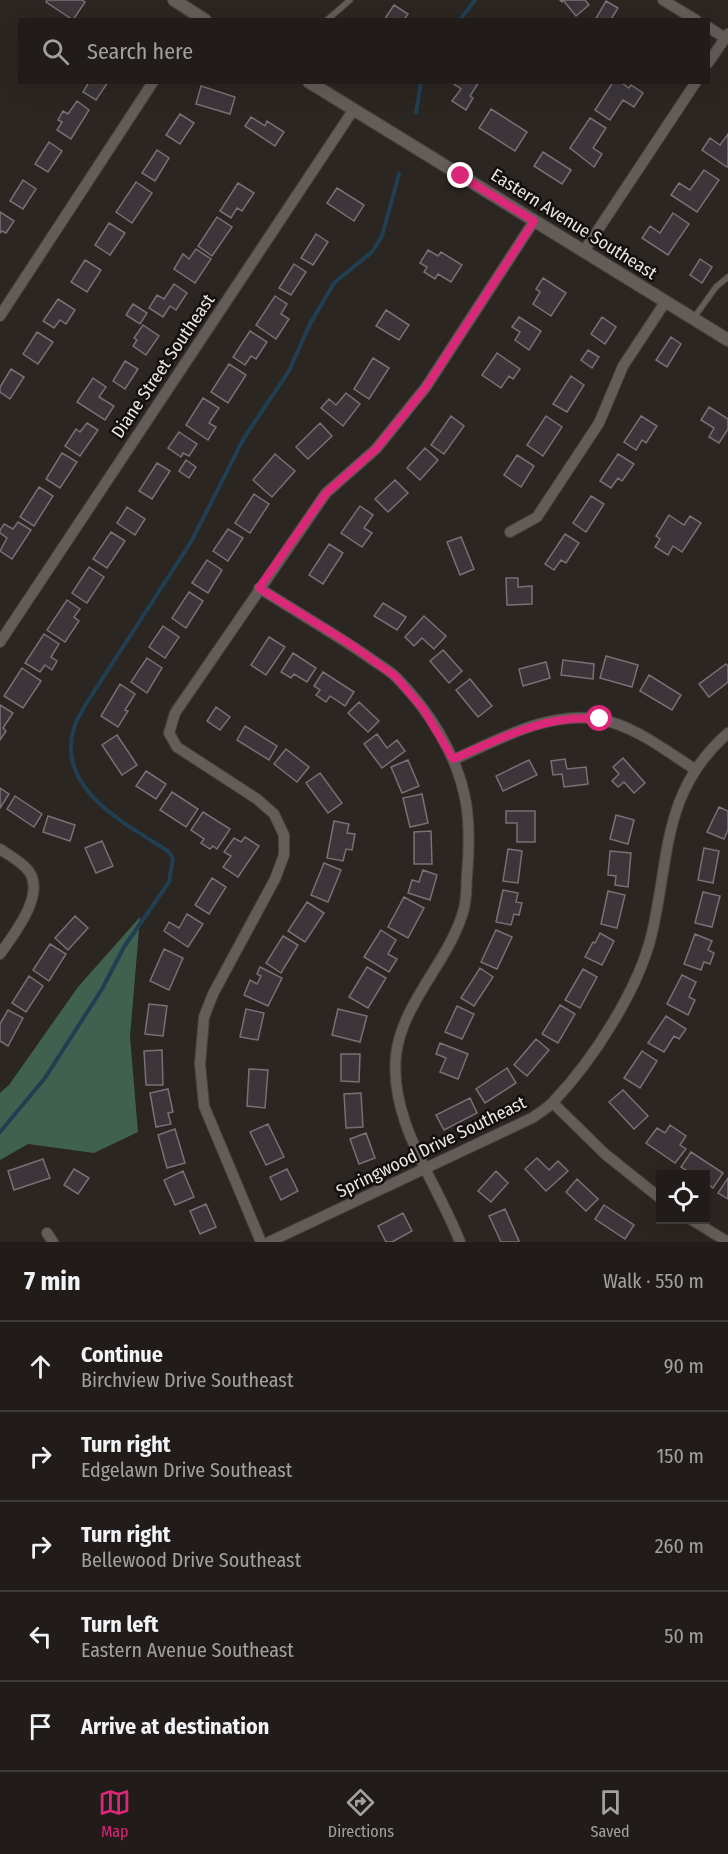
<!DOCTYPE html>
<meta charset="utf-8">
<style>
body{margin:0;font-family:"Fira Sans Condensed",sans-serif;background:#292523;color:#f1f3f6}
.controls{position:absolute;right:18px;bottom:18px;display:grid;overflow:hidden;border-radius:0px;box-shadow:0 6px 24px #0002}
.controls button{width:54px;height:54px;display:grid;place-items:center;padding:0;border:0;border-bottom:2px solid #3e3a39;background:#211c1a;color:#f1f3f6;font:30px sans-serif}
.stop{position:absolute;width:18px;height:18px;margin:-14px;border:4px solid #db2777;border-radius:50%;background:#fff}
.stop.end{background:#db2777;border-color:#fff;box-shadow:0 2px 6px #0008}
.list{margin:0;padding:0;list-style:none}
h2{display:flex;justify-content:space-between;align-items:center;height:78px;margin:0;padding:0 24px;font-size:26px}
h2 small{font-size:20px;font-weight:400;color:#a2a1a2}
.list li{display:grid;grid-template-columns:39px 1fr auto;gap:18px;align-items:center;box-sizing:border-box;height:90px;padding:0 24px;border-top:2px solid #3e3a39}
.list b{display:block;font-size:22px;white-space:nowrap}
.list p{margin:0;font-size:20px;white-space:nowrap;color:#a2a1a2}
.list em{font-size:20px;font-style:normal;color:#a2a1a2}
.icon{flex:none;width:33px;height:33px;fill:none;stroke:currentColor;stroke-width:2;stroke-linecap:round;stroke-linejoin:round}
.map{position:relative;flex:none;width:728px;height:1242px;overflow:hidden}
.search{position:absolute;background:#211c1a;box-shadow:0 6px 24px #0002;left:18px;right:18px;top:18px;height:66px;display:flex;align-items:center;gap:15px;box-sizing:border-box;padding:0 21px;border-radius:0px;color:#a2a1a2;font-size:22px}
.sheet{height:528px;background:#211c1a}
nav{display:flex;justify-content:space-around;align-items:center;box-sizing:border-box;height:84px;border-top:2px solid #3e3a39;background:#211c1a;font-size:16px;color:#a2a1a2}
nav a{display:grid;justify-items:center;gap:3px}
nav .on{color:#db2777}
.map>svg:first-child{display:block}
</style>
<div class="map">
<svg width="728" height="1242" viewBox="0 0 728 1242">
<rect width="100%" height="100%" fill="#2c2622"/>
<path fill="#40614f" d="M140 917 130 1037 138 1132 94 1153 28 1144 0 1160V1093L9 1085 78 987Z"/>
<g fill="none" stroke-linecap="round" stroke-linejoin="round">
<path stroke="#203f52" stroke-width="4" d="M460 20 475 0
M416 113 421 82
M0 1132 45 1078 102 989 124 947 169 882 173 858 168 851C126 824 55 789 74 728 76 721 81 713 84 707L191 542 244 438 289 371 310 324 334 283 372 252 382 236 399 174"/>
</g>
<path fill="#3c363b" stroke="#777075" stroke-width="1.5" d="M47 0H82L85 2 73 20 46 2Z
M560 0H585L589 5 576 16 563 0 562 2Z
M606 1 618 8 611 19 613 20H595Z
M394 5 408 14 404 20H384Z
M89 82H108L96 100 83 92Z
M451 82H479L470 96 473 98 466 110 452 101 461 89Z
M613 82H620L629 88 631 85 643 93 634 107 623 100 610 120 595 110Z
M201 86 235 97 230 114 196 104Z
M77 101 89 110 71 139 57 130 62 122 58 120 63 111 68 114Z
M491 109 527 132 515 151 479 128Z
M180 114 194 123 180 144 166 135Z
M251 117 265 126 267 121 284 132 275 146 245 126Z
M590 118 606 128 593 148 602 154 594 167 570 148Z
M728 134V166L727 167 702 150 710 138 720 145Z
M49 142 62 151 48 172 35 164Z
M157 150 169 158 155 181 142 173Z
M543 152 571 170 562 184 534 166Z
M704 170 719 180 697 212 671 195 679 183 690 190Z
M23 180 36 189 23 209 10 201Z
M136 182 152 193 132 223 116 212Z
M238 183 254 193 242 211 237 208 231 218 220 211Z
M337 188 364 205 354 221 327 203Z
M0 212 14 221 6 233 2 231 0 233Z
M673 213 689 224 668 255 642 238 650 226 660 233Z
M217 217 232 227 212 256 198 246Z
M109 223 125 233 110 255 95 245Z
M316 234 328 242 313 265 301 258Z
M196 249 211 259 195 283 174 269 183 254 189 259Z
M428 250 438 256 441 252 462 265 451 282 438 274 435 279 424 272 427 267 420 263Z
M700 259 712 267 702 283 690 275Z
M85 260 101 270 87 292 71 282Z
M294 264 306 272 291 295 279 288Z
M543 278 566 293 551 316 533 304 540 292 536 289Z
M174 284 187 293 176 310 170 306 163 317 149 308 157 295 164 299Z
M275 296 287 304 281 314 289 319 276 339 256 325Z
M58 299 75 310 66 324 60 320 54 328 43 321Z
M133 304 147 313 140 324 126 315Z
M386 310 409 325 399 340 376 326Z
M519 317 541 331 529 350 515 340 520 332 512 327Z
M602 317 616 327 605 344 591 334Z
M143 325 159 336 146 355 133 346 137 340 134 338Z
M250 331 267 342 256 359 251 356 245 365 233 357Z
M37 332 53 342 38 364 23 354Z
M671 337 681 344 667 367 656 360Z
M588 350 599 357 592 368 581 360Z
M497 353 520 369 513 379 509 376 501 388 482 375Z
M373 358 389 368 369 399 354 389Z
M125 361 138 369 125 389 113 381Z
M229 364 246 375 228 403 211 392Z
M11 369 24 377 10 399 0 392V387Z
M571 376 584 385 567 412 553 404Z
M93 378 106 387 99 397 114 406 105 420 77 402Z
M346 393 360 404 343 426 321 408 329 399 336 405Z
M203 398 219 408 209 423 216 427 208 440 186 425Z
M709 407 728 419V429L719 443 709 437 714 428 701 420Z
M451 416 464 426 444 454 431 445Z
M546 416 562 427 543 456 527 445Z
M641 416 657 426 646 443 642 440 636 450 624 442Z
M87 423 98 430 80 456 65 446 76 429 80 432Z
M320 423 332 436 308 459 296 447Z
M179 432 197 444 189 456 183 453 181 457 168 448Z
M425 448 438 460 420 480 407 468Z
M62 453 77 462 60 488 46 479Z
M275 454 295 471 272 497 253 480Z
M618 454 634 464 622 481 618 478 611 488 600 481Z
M517 455 534 466 521 487 504 475Z
M186 460 196 467 189 478 179 471Z
M157 463 170 471 152 499 139 491Z
M395 480 408 493 388 512 375 499Z
M39 487 53 496 34 526 20 517Z
M254 494 269 504 250 533 235 523Z
M591 496 604 504 586 532 573 523Z
M360 506 373 515 364 528 372 533 362 547 341 533Z
M127 507 145 519 135 535 117 523Z
M669 515 684 525 690 516 701 523 682 552 673 546 668 555 655 547 660 539 656 536Z
M18 522 31 530 12 559 0 551 7 538 0 533V530L4 524 13 529Z
M228 529 243 538 228 561 213 551Z
M111 532 125 541 107 568 93 559Z
M565 534 579 543 566 563 561 560 554 570 545 564Z
M461 537 474 569 460 575 447 542Z
M329 544 343 553 323 584 309 575Z
M207 560 222 570 208 593 192 583Z
M89 567 104 577 87 603 72 593Z
M506 578H518V587L532 586V604L507 605Z
M189 592 203 601 186 628 172 618Z
M67 600 80 609 74 617 79 621 65 642 47 630Z
M383 603 406 617 397 630 374 616Z
M424 616 446 636 434 649 422 638 414 646 405 637Z
M163 626 179 637 165 658 149 647Z
M44 634 59 644 51 657 57 661 52 670 45 665 40 672 25 663Z
M269 637 285 647 266 675 251 665Z
M443 650 462 671 449 683 430 661Z
M293 653 316 668 307 682 294 674 291 678 281 672Z
M606 656 638 665 632 687 600 678Z
M147 658 162 668 147 693 131 682Z
M563 660 594 664 593 679 561 675Z
M546 662 550 678 523 686 519 669Z
M726 664 728 666V682L709 697 699 684Z
M22 668 41 681 23 708 4 696Z
M323 672 354 692 345 706 330 696 326 702 316 695 320 690 314 686Z
M649 675 681 695 672 710 640 691Z
M470 679 492 706 478 717 456 690Z
M120 684 135 694 125 710 128 711 118 727 101 716Z
M359 702 379 721 368 732 348 713Z
M0 705 13 713 3 728 6 731 0 740Z
M216 707 230 717 220 730 207 721Z
M245 726 277 746 269 760 237 740Z
M377 734 387 748 397 740 405 751 382 768 364 744Z
M117 735 137 765 122 775 102 745Z
M286 749 309 767 297 782 274 764Z
M623 758 645 783 634 793 624 782 618 787 612 781 619 774 613 767Z
M565 759 567 769 586 767 588 784 564 787 562 774 553 775 551 761Z
M408 760 419 786 402 793 391 767Z
M529 760 537 775 503 791 496 776Z
M146 771 166 784 156 799 136 786Z
M320 773 342 803 328 813 306 783Z
M0 788 9 794 0 808Z
M172 792 198 809 186 827 160 810Z
M422 794 428 823 410 827 403 798Z
M15 796 42 814 34 827 7 809Z
M719 807 728 811V830L724 839 707 832Z
M506 811H535V842H517V823H506Z
M203 812 230 829 217 849 213 846 210 849 201 843 204 839 191 830Z
M616 815 634 820 628 844 610 839Z
M48 816 75 825 70 841 43 832Z
M334 821 349 824 347 833 355 834 352 850 346 849 343 861 327 858Z
M431 831 432 864H414V832Z
M245 837 259 846 238 877 223 867 231 856 224 852 234 838 241 842Z
M102 841 113 866 96 873 85 848Z
M704 848 719 851 713 883 698 880Z
M508 849 522 851 518 883 503 881Z
M610 851 631 853 628 887 615 885 616 876 608 875Z
M324 863 341 870 328 902 311 895Z
M423 870 437 875 430 900 408 893 412 880 419 882Z
M212 878 226 887 209 914 195 905Z
M503 890 518 893 516 902 522 903 519 915 514 914 511 925 496 922Z
M608 891 625 895 617 928 601 924Z
M703 892 720 896 712 927 695 923Z
M404 897 424 908 408 938 388 927Z
M307 902 324 913 305 942 288 931Z
M187 914 203 924 188 947 164 931 169 922 179 928Z
M75 916 88 928 68 950 55 938Z
M381 930 396 940 388 954 397 959 389 972 364 957Z
M496 930 512 937 497 969 481 962Z
M600 933 614 941 602 965 585 957 593 942 595 943Z
M695 934 712 941 708 950 714 953 710 964 704 962 701 970 684 964Z
M283 936 298 945 281 973 266 963Z
M50 944 66 954 49 981 33 970Z
M164 949 183 958 169 990 150 981Z
M260 967 282 978 268 1006 244 995 250 980 257 984 261 976 257 974Z
M367 967 386 978 368 1008 349 997Z
M480 968 493 977 474 1006 461 998Z
M583 969 597 977 580 1008 565 1000Z
M682 975 696 982 689 997 695 1000 688 1015 667 1004Z
M29 976 43 986 26 1012 12 1003Z
M149 1004 167 1006 163 1036 145 1034Z
M560 1005 575 1014 558 1043 542 1034Z
M457 1006 474 1014 462 1039 445 1032Z
M246 1009 264 1013 258 1040 240 1037Z
M338 1009 367 1016 360 1042 332 1035Z
M8 1010 23 1018 8 1046 0 1041V1024Z
M666 1016 686 1029 679 1039 674 1036 664 1052 648 1043Z
M536 1039 549 1050 527 1076 514 1065Z
M440 1043 468 1054 458 1079 440 1072 446 1058 436 1054Z
M162 1050 163 1085H146L144 1051Z
M642 1051 657 1061 640 1088 624 1078Z
M341 1054H360L359 1082 341 1081Z
M507 1068 516 1083 485 1103 476 1089Z
M249 1069 268 1070 265 1108 247 1106Z
M168 1089 173 1112 168 1113 171 1124 156 1127 150 1093Z
M623 1090 648 1116 634 1129 609 1102Z
M361 1093 363 1127 346 1128 344 1094Z
M470 1098 477 1113 444 1130 436 1115Z
M268 1124 284 1157 266 1165 250 1132Z
M670 1125 686 1136 680 1145 686 1149 675 1163 646 1143 657 1128 665 1133Z
M175 1129 185 1163 167 1168 158 1135Z
M366 1133 375 1158 359 1164 350 1139Z
M691 1152 723 1173 713 1188 706 1183V1174H692L681 1167Z
M537 1158 549 1170 558 1161 568 1171 546 1191 525 1169Z
M43 1159 50 1178 14 1190 8 1171Z
M74 1169 89 1178 78 1194 64 1185Z
M287 1169 298 1191 281 1200 270 1177Z
M183 1171 194 1197 175 1205 164 1180Z
M496 1171 508 1183 491 1202 478 1191Z
M728 1178V1199L718 1193Z
M577 1179 598 1199 586 1211 566 1192Z
M206 1204 216 1227 200 1234 190 1211Z
M604 1205 634 1225 625 1239 595 1219Z
M505 1209 519 1241 517 1242H501L489 1216Z
M403 1213 412 1231 392 1242H386L378 1226Z"/>
<g fill="none" stroke-linecap="round" stroke-linejoin="round">
<g stroke="#484340" stroke-width="7">
<path id="service" d="M327 20 350 0
M693 319 716 287 728 277"/>
</g>
<g stroke="#484340" stroke-width="12">
<path id="minor" d="M663 0 696 20
M708 27 725 38
M708 63 728 34
M584 251 696 82
M0 316 153 82
M510 532 537 517 599 423 623 366 666 301
M259 588C295 611 332 632 367 656 376 663 388 669 396 677 429 710 458 756 466 803 470 827 469 851 467 875 466 887 467 901 463 912 449 961 402 1003 396 1055 389 1122 437 1182 460 1242
M0 642 354 109
M453 760C498 740 547 711 598 719 634 725 666 751 696 770
M0 849C9 855 20 861 27 869 48 892 14 934 0 954
M553 1103 605 1154 660 1198
M692 1220 728 1242
M47 1233 53 1242
M261 1242 204 1106 200 1064 204 1017 213 994 275 879 284 855V835L274 814 257 799 177 747 169 733 175 713 326 493 376 449 426 387 534 221
M269 1242 532 1118C539 1113 548 1108 554 1101 593 1060 639 989 652 933 670 855 662 791 728 733"/>
</g>
<g stroke="#484340" stroke-width="14">
<path id="tertiary" d="M174 0 205 20
M309 82 728 340"/>
</g>
<use href="#service" stroke="#645c58" stroke-width="5"/>
<use href="#minor" stroke="#645c58" stroke-width="10"/>
<use href="#tertiary" stroke="#645c58" stroke-width="12"/>
</g>
<g fill="none" stroke-linecap="round" stroke-linejoin="round">
<path stroke="#db2777" stroke-width="8" d="M461 176 534 221 426 387 376 449 326 493 259 588 350 644 395 676 424 710 453 759C502 738 545 714 600 719"/>
</g>
<g text-anchor="middle" dominant-baseline="central" stroke-width="5" stroke-linejoin="round" paint-order="stroke">
<g font-size="18" fill="#ebe6e4" stroke="#120f0e">
<text transform="translate(574 224) rotate(32)">Eastern Avenue Southeast</text>
<text transform="translate(163 366) rotate(-56)">Diane Street Southeast</text>
<text transform="translate(431 1147) rotate(-26)">Springwood Drive Southeast</text>
</g>
</g>
</svg>
<div class="controls">
<button><svg class="icon" aria-label="locate" viewBox="0 0 24 24"><circle cx="12" cy="12" r="6"/><path d="M12 2v4M12 18v4M2 12h4M18 12h4"/></svg></button>
</div>
<div class="stop" style="left:600px;top:719px"></div>
<div class="stop end" style="left:461px;top:176px"></div>
<div class="search"><svg class="icon" aria-label="search" viewBox="0 0 24 24"><circle cx="10" cy="10" r="6"/><path d="M15 15l6 6"/></svg>Search here</div>
</div>
<section class="sheet">
<h2>7 min<small>Walk · 550 m</small></h2>
<ul class="list">
<li><svg class="icon" aria-label="ahead" viewBox="0 0 24 24"><path d="M12 20V5M6 11l6-6 6 6"/></svg><div><b>Continue</b><p>Birchview Drive Southeast</p></div><em>90 m</em></li>
<li><svg class="icon" aria-label="right" viewBox="0 0 24 24"><path d="M7 20v-9h11M14 6l5 5-5 5"/></svg><div><b>Turn right</b><p>Edgelawn Drive Southeast</p></div><em>150 m</em></li>
<li><svg class="icon" aria-label="right" viewBox="0 0 24 24"><path d="M7 20v-9h11M14 6l5 5-5 5"/></svg><div><b>Turn right</b><p>Bellewood Drive Southeast</p></div><em>260 m</em></li>
<li><svg class="icon" aria-label="left" viewBox="0 0 24 24"><path d="M17 20v-9H6M10 6l-5 5 5 5"/></svg><div><b>Turn left</b><p>Eastern Avenue Southeast</p></div><em>50 m</em></li>
<li><svg class="icon" aria-label="arrive" viewBox="0 0 24 24"><path d="M6 21V4h12l-3 4 3 4H6"/></svg><div><b>Arrive at destination</b></div></li>
</ul>
</section>
<nav>
<a class="on"><svg class="icon" aria-label="map" viewBox="0 0 24 24"><path d="M3 6l6-2 6 2 6-2v14l-6 2-6-2-6 2zM9 4v14M15 6v14"/></svg>Map</a>
<a><svg class="icon" aria-label="directions" viewBox="0 0 24 24"><path d="M12 3l9 9-9 9-9-9zM9 14v-3h6M13 9l2 2-2 2"/></svg>Directions</a>
<a><svg class="icon" aria-label="saved" viewBox="0 0 24 24"><path d="M7 4h10v16l-5-4-5 4z"/></svg>Saved</a>
</nav>
